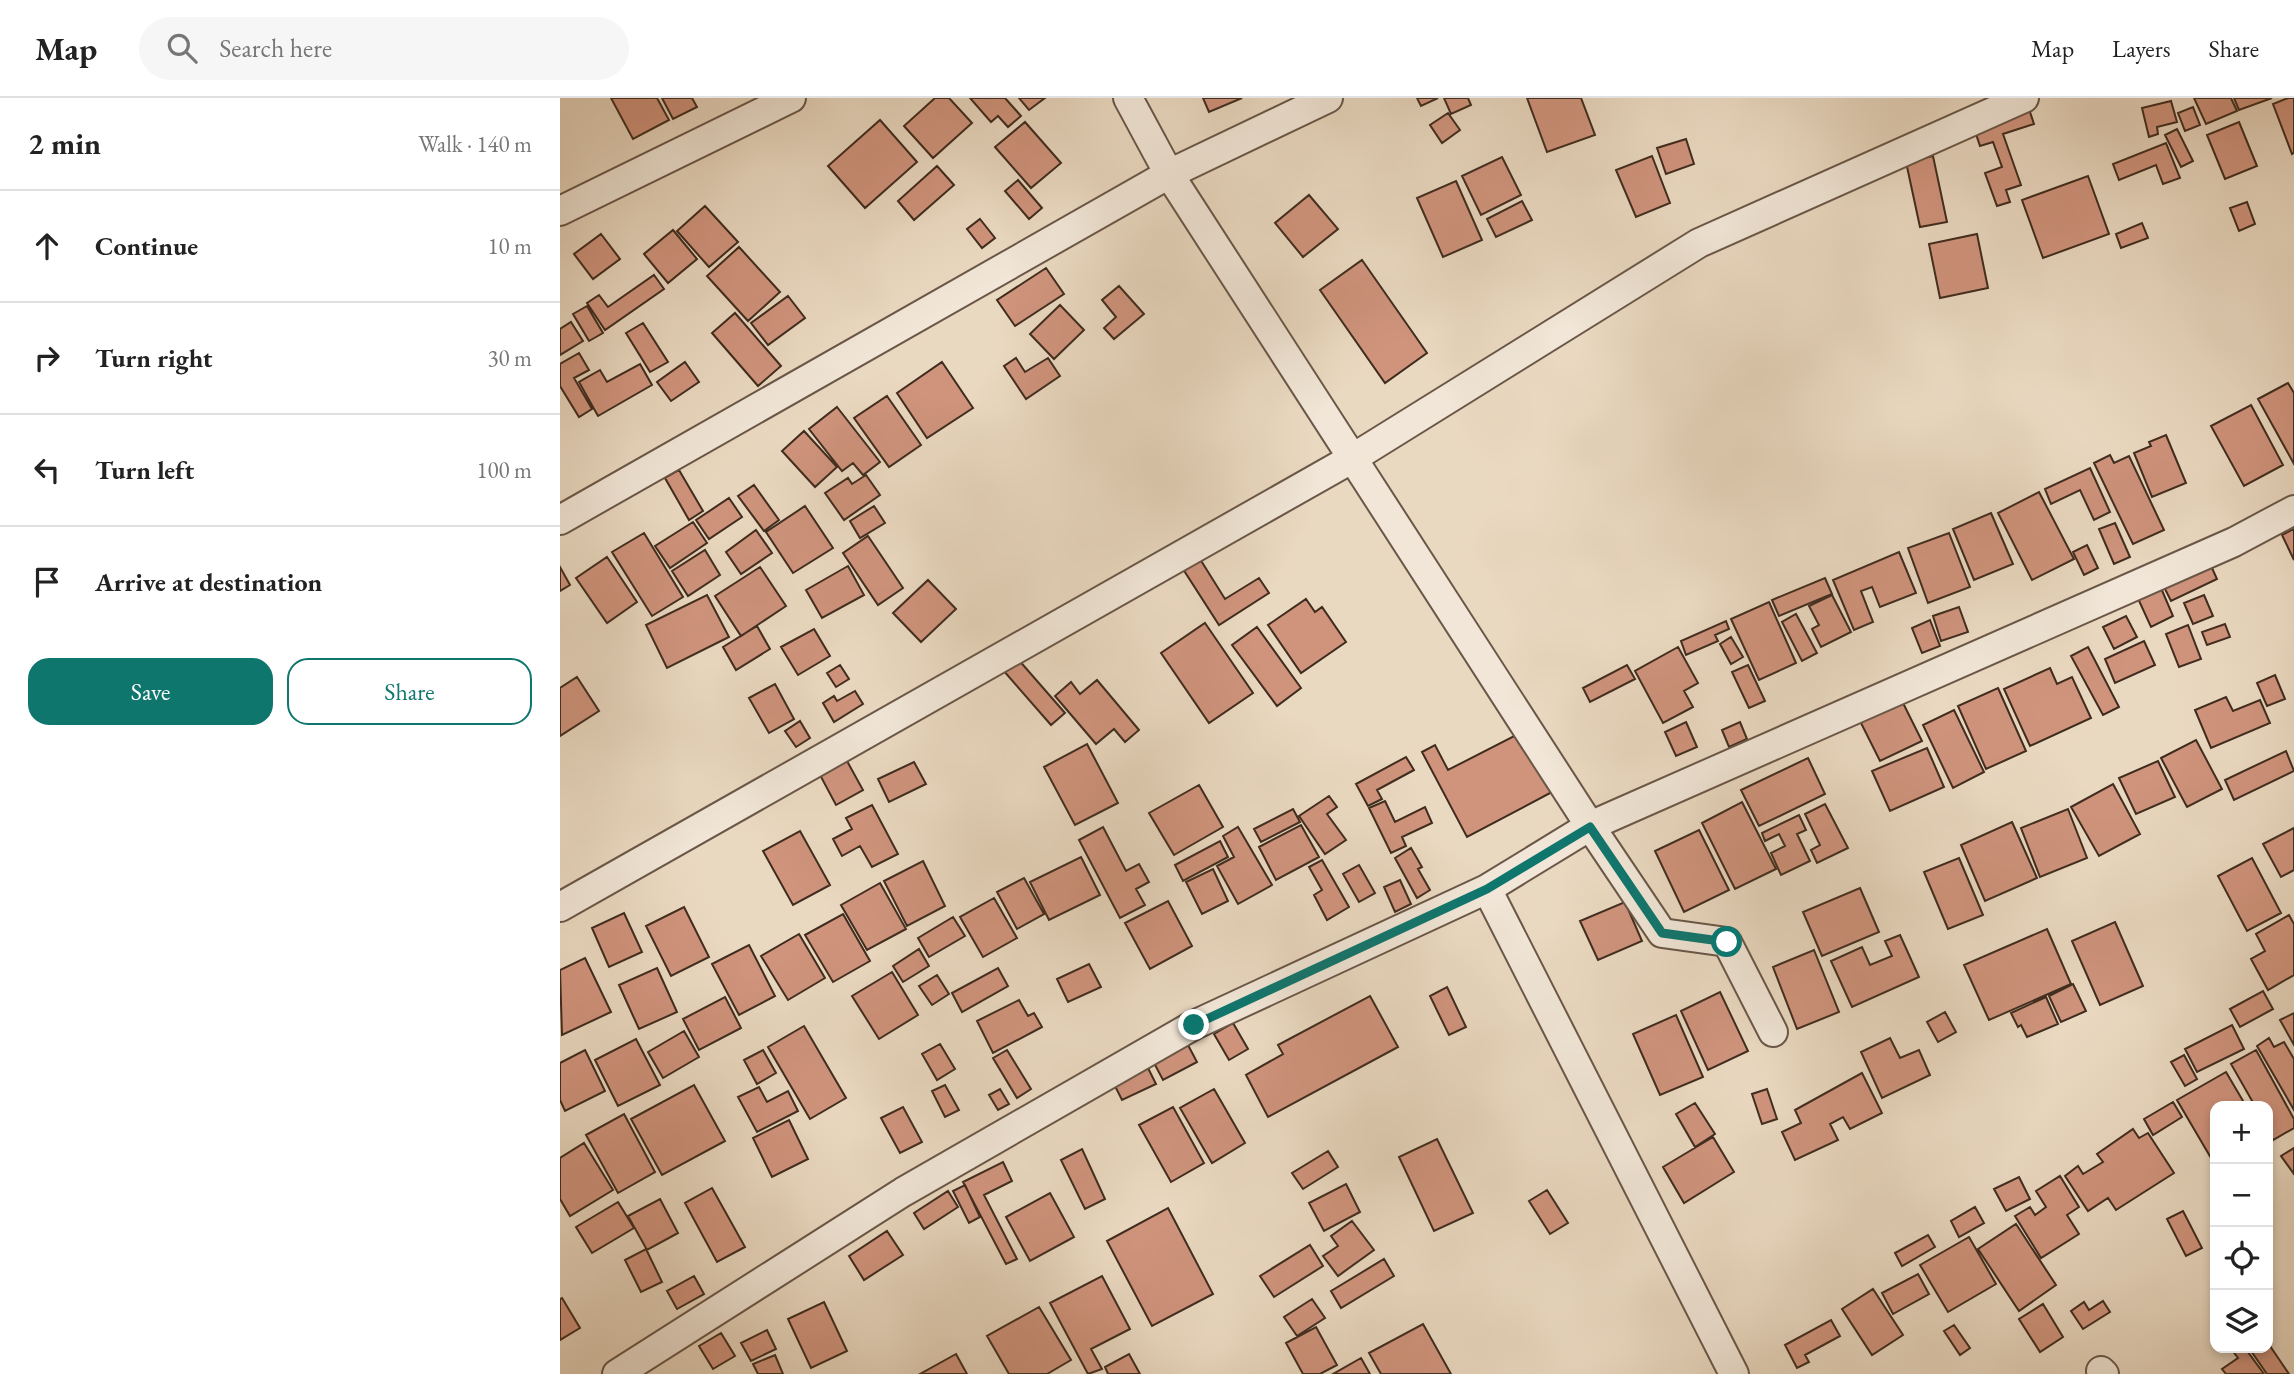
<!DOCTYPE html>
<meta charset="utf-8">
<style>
body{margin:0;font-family:"EB Garamond",serif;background:#f6f6f6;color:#222}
.controls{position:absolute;right:21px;bottom:21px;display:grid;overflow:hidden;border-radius:14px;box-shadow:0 4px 10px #0003}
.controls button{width:63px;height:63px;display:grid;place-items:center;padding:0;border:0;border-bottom:2px solid #e0e0e0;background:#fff;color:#222;font:35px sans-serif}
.stop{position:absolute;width:21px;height:21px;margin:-16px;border:5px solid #0f766e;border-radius:50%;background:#fff}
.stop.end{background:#0f766e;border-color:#fff;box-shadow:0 2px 7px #0008}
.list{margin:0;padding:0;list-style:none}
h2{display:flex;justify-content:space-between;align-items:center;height:91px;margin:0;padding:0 28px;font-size:30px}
h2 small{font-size:23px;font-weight:400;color:#767676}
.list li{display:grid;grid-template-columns:46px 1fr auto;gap:21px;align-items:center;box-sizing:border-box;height:112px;padding:0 28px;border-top:2px solid #e0e0e0}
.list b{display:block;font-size:26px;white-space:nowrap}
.list em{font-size:23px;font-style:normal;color:#767676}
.actions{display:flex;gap:14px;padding:21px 28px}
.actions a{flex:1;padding:16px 0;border:2px solid #0f766e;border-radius:21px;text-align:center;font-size:24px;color:#0f766e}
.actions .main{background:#0f766e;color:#fff}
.icon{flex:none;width:38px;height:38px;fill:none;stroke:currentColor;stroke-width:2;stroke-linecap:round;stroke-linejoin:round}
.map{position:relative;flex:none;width:1734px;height:1276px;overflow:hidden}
header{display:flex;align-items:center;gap:42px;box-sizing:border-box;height:98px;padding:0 35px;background:#fff;border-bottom:2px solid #e0e0e0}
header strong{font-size:33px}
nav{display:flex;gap:38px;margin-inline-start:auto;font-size:24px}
.search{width:490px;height:63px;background:#f6f6f6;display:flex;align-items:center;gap:18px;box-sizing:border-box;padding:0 24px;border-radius:38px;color:#767676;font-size:26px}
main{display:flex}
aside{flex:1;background:#fff}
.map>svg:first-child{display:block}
</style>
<header>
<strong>Map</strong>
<div class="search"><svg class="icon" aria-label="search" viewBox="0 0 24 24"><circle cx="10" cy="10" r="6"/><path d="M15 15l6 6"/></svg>Search here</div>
<nav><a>Map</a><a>Layers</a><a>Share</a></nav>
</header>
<main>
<aside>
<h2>2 min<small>Walk · 140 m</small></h2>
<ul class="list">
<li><svg class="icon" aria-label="ahead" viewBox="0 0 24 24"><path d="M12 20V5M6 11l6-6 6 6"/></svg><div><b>Continue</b></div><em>10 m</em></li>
<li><svg class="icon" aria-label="right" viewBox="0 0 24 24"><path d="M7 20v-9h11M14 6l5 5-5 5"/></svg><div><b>Turn right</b></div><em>30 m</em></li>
<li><svg class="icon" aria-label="left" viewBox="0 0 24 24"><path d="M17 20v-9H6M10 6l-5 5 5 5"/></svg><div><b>Turn left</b></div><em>100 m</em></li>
<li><svg class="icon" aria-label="arrive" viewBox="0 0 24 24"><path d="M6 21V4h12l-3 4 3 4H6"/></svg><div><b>Arrive at destination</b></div></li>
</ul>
<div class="actions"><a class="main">Save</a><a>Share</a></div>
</aside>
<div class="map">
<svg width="1734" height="1276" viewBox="0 0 1734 1276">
<rect width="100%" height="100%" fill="#ead9c1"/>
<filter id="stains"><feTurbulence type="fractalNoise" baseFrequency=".00286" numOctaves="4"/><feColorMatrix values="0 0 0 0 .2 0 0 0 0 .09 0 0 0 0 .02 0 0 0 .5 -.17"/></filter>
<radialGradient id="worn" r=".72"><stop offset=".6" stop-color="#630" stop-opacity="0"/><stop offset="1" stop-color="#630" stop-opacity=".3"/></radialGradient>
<path fill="#d0947d" stroke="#402c1f" stroke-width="2" d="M51 0H97L109 22 73 41Z
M102 0H132L137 9 113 21Z
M375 0H389L412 25 373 60 344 28Z
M410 0H445L461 18 448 29 438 18 431 24Z
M459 0H485L469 12Z
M643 0H682L649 14Z
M857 0H878L861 8Z
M884 0H908L911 7 891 16Z
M967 0H1021L1035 37 987 54Z
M1634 0H1671L1677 13 1646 26Z
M1674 0H1712L1679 12Z
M1728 0H1734V55L1732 56 1713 6Z
M1611 3 1617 24 1597 29 1598 36 1589 39 1582 10Z
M1633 9 1640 27 1625 33 1618 15Z
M1469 11 1474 26 1443 36 1461 87 1446 92 1450 104 1437 108 1425 75 1442 69 1433 44 1420 48 1414 30Z
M888 15 900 32 882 45 870 27Z
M320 22 357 64 305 110 268 68Z
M465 24 501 65 471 90 435 49Z
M1679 24 1697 68 1665 81 1647 37Z
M1617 31 1633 63 1621 69 1605 37Z
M1126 41 1134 66 1106 76 1097 50Z
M1606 45 1620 80 1603 86 1596 67 1559 82 1553 66Z
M1092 58 1110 105 1076 119 1056 72Z
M1373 58 1387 124 1360 129 1346 64Z
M942 59 961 97 921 117 902 78Z
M377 68 394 87 354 122 338 103Z
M1528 78 1549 136 1483 160 1462 102Z
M458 82 482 110 469 121 445 93Z
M896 83 922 142 883 159 857 100Z
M749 97 778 131 743 159 715 125Z
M962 103 972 122 936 139 927 121Z
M1687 104 1695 126 1679 133 1670 110Z
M145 108 178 144 149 169 117 133Z
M420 121 435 140 422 150 407 131Z
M1582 125 1588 140 1561 150 1556 136Z
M113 132 137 161 108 185 84 156Z
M41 136 60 161 33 181 14 156Z
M1417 136 1428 190 1380 200 1369 146Z
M179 149 220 194 188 223 147 178Z
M802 162 867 255 825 285 760 192Z
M486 170 504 196 455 228 437 202Z
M94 177 104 191 45 232 27 205 39 197 48 209Z
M559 188 584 216 554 241 544 230 556 219 542 202Z
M228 198 245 220 208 247 191 225Z
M500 207 524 232 494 261 470 236Z
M27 208 43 235 29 243 13 216Z
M175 215 221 268 198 288 152 235Z
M11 224 23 243 0 257V231Z
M83 225 108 264 90 274 66 235Z
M19 255 29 272 14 280 32 311 19 319 0 288V266Z
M456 260 465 274 488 260 500 278 466 301 444 268Z
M125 264 139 284 111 303 97 284Z
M382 264 413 310 367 340 337 295Z
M80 266 92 287 38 318 19 284 40 272 47 284Z
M1728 285 1734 295V366L1698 301Z
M327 298 361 347 329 369 294 320Z
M1691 307 1723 367 1684 388 1651 328Z
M277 309 320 364 303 377 293 365 282 373 249 331Z
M244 333 277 369 255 389 222 353Z
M1606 337 1626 385 1592 399 1574 355 1591 348 1589 344Z
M1550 357 1554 365 1569 358 1604 432 1573 446 1534 365Z
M1530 370 1550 414 1534 422 1520 392 1491 406 1485 391Z
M119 372 143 413 129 422 105 380Z
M306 377 320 397 284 422 265 395 288 380 292 386Z
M194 387 219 422 204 433 178 398Z
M1479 394 1514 461 1472 482 1438 415Z
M169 400 182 419 149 441 136 422Z
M245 408 273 450 233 475 206 434Z
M314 408 325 425 300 440 290 423Z
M1431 415 1453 466 1414 482 1393 431Z
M133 424 147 445 110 470 95 448Z
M1555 425 1570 459 1554 466 1539 431Z
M1734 431V462L1722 437Z
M196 432 212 455 181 476 166 454Z
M84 435 123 499 92 518 52 454Z
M1389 435 1410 489 1368 505 1348 450Z
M308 438 343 490 318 507 283 455Z
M1527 447 1538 470 1524 477 1513 454Z
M145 452 160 477 128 498 112 473Z
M1339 454 1356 495 1320 509 1312 489 1301 493 1313 524 1294 532 1273 482Z
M47 459 77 504 47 525 16 480Z
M1647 459 1657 481 1611 503 1600 481Z
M640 461 665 501 699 480 709 495 659 527 623 471Z
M288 468 304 497 262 520 246 492Z
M0 469 10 487 0 493Z
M200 469 226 508 181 538 155 498Z
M1265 480 1272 496 1219 518 1212 502Z
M368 482 396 511 361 544 333 515Z
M1598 483 1613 518 1591 529 1575 494Z
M147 497 169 539 107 570 86 527Z
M1272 497 1291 534 1261 549 1252 531 1259 527 1249 508Z
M1644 497 1653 518 1633 526 1624 505Z
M746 501 755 514 762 509 786 544 741 575 708 527Z
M1209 504 1236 565 1199 582 1171 521Z
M1399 509 1408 534 1381 543 1373 518Z
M1236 516 1257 555 1242 563 1222 524Z
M1566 518 1577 539 1554 551 1543 529Z
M1370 522 1380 548 1362 555 1352 530Z
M1166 523 1169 531 1155 537 1158 543 1126 557 1121 543Z
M645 525 693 595 649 625 601 555Z
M1665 526 1670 539 1647 547 1642 534Z
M1628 527 1641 561 1619 569 1606 536Z
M197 528 210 551 176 572 163 549Z
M697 529 741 590 717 608 672 547Z
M254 531 270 558 238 577 221 549Z
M1171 539 1183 559 1171 566 1160 546Z
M1584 543 1595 567 1555 585 1545 561Z
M1118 549 1138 585 1124 593 1133 609 1103 625 1075 573Z
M1528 549 1559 609 1543 617 1511 558Z
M457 560 505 615 491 627 443 572Z
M280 567 289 581 276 589 267 575Z
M1067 567 1075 581 1030 604 1023 590Z
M1188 567 1205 603 1189 610 1172 574Z
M1490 570 1497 586 1512 579 1531 620 1470 648 1444 591Z
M1715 577 1725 601 1707 608 1697 585Z
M17 579 39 613 0 638V590Z
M537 582 579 632 565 644 554 631 536 646 495 598 511 584 520 596Z
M215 586 234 621 209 635 189 600Z
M1438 590 1466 653 1426 671 1398 608Z
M295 593 303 606 274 624 263 605 274 598 277 603Z
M1666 599 1673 613 1700 602 1710 625 1651 650 1635 612Z
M1342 603 1362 643 1320 663 1300 623Z
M1394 612 1424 674 1393 690 1363 627Z
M240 623 250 640 236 649 225 633Z
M1126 624 1137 649 1116 658 1105 634Z
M1180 624 1187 641 1169 649 1162 632Z
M960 635 992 694 907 739 862 654 875 647 888 672Z
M1636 642 1662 691 1627 709 1601 660Z
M527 646 558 705 515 727 484 669Z
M1367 650 1384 689 1330 713 1312 673Z
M1726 653 1734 673 1674 702 1665 682Z
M846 659 854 672 817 692 822 701 808 708 796 686Z
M1248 660 1265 696 1199 728 1181 692Z
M287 663 303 692 276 707 260 677Z
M1598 663 1615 699 1576 716 1559 680Z
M354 664 366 686 329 704 318 681Z
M1553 686 1580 736 1539 758 1511 709Z
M639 687 663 729 614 757 589 715Z
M769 698 777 709 767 716 786 742 765 756 739 718Z
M825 703 835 724 865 709 872 725 842 739 846 748 831 755 809 710Z
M1182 704 1216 771 1175 791 1142 725Z
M1265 706 1288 750 1257 765 1251 752 1260 747 1245 716Z
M312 707 338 756 312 769 300 748 282 758 273 741 292 731 286 720Z
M733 711 740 724 701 744 694 731Z
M1508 711 1527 760 1480 779 1461 730Z
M1239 717 1246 732 1237 736 1250 763 1221 777 1211 755 1225 748 1219 736 1205 743 1202 735Z
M1452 724 1477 780 1425 803 1401 747Z
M741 727 759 759 716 782 699 749Z
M543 729 566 773 579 766 589 784 576 791 585 807 560 820 519 742Z
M678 729 712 787 678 806 657 768 674 759 663 738Z
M1734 730V772L1721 779 1703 746Z
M1139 732 1169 792 1124 814 1095 753Z
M240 733 270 787 233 807 203 753Z
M660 743 668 759 623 783 615 767Z
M851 750 862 769 858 771 870 792 857 800 835 760Z
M521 759 540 797 489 822 470 784Z
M1399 760 1423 817 1388 831 1364 774Z
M1692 760 1721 815 1687 833 1658 778Z
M762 762 789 809 767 822 754 797 762 792 749 769Z
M363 763 385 808 347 828 324 783Z
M799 767 815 795 799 804 783 776Z
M653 771 668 803 642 816 626 784Z
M464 780 484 816 457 831 437 794Z
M840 782 851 806 835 814 824 789Z
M320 785 346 831 307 852 281 807Z
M1300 790 1319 834 1262 858 1243 814Z
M434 800 457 840 423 859 400 819Z
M608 803 632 848 590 871 565 825Z
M1065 804 1082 843 1038 862 1020 823Z
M124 809 149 859 111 878 86 828Z
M64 815 82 854 49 869 32 830Z
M283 816 310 863 273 884 245 837Z
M1729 817 1734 826V877L1708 892 1691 861 1705 853 1696 836Z
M393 819 405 838 369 859 358 840Z
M1555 824 1583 888 1540 907 1512 843Z
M1487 831 1511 886 1429 922 1404 867Z
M239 836 265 880 228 902 201 858Z
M1340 837 1359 879 1292 909 1271 863 1302 849 1310 867 1332 858 1325 843Z
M189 847 215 898 179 917 152 866Z
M359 851 369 868 343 884 333 868Z
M1254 852 1279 914 1237 931 1213 869Z
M25 860 51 914 2 937 0 872Z
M529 866 541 889 508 904 497 881Z
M97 870 117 914 79 931 59 887Z
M438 870 448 888 402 914 392 895Z
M332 874 358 917 319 941 292 898Z
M377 877 389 896 372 907 359 888Z
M1513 886 1526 913 1501 924 1489 898Z
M887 889 906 929 889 937 870 898Z
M1703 893 1713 911 1680 929 1670 911Z
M1160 894 1188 953 1148 972 1121 913Z
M810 898 838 949 708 1019 686 977 723 956 718 947Z
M165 899 181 930 139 952 123 921Z
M1486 899 1498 926 1467 939 1461 927 1458 929 1451 915Z
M459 902 468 918 474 915 482 929 433 955 417 923Z
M1385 914 1396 934 1378 944 1367 924Z
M1734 915V947L1720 922Z
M1116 917 1143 979 1100 997 1073 936Z
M673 925 688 951 669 962 654 936Z
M1672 927 1684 951 1637 974 1625 951Z
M244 928 286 1000 250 1021 208 949Z
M124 933 139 959 103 980 88 954Z
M1330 940 1340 960 1359 952 1370 977 1322 1000 1301 954Z
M1709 940 1714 949 1724 944 1734 961V1012L1697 948Z
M76 941 100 987 58 1008 35 962Z
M380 946 395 971 377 982 362 956Z
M628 947 637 964 603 982 594 965Z
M25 952 45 993 5 1013 0 1002V965Z
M203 952 216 975 197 986 184 962Z
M447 952 471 991 457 1000 433 960Z
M1696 952 1734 1021V1030L1713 1042 1708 1032V1008H1695L1671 966Z
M1624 957 1637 981 1625 988 1611 964Z
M587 968 596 986 562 1002 553 984Z
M1666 974 1686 1008H1655V1057L1651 1060 1617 1002Z
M1302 975 1322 1015 1290 1031 1283 1019 1270 1026 1278 1042 1235 1062 1222 1034 1241 1025 1235 1012Z
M134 987 165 1043 102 1077 71 1021Z
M385 987 399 1012 385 1019 372 993Z
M199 989 207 1004 228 993 238 1013 197 1034 178 999Z
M440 991 449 1006 438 1012 429 997Z
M654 991 685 1045 652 1065 620 1010Z
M1207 991 1217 1021 1202 1026 1192 996Z
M1613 1004 1622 1019 1593 1037 1584 1021Z
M1135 1005 1155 1036 1135 1049 1116 1016Z
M343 1009 362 1044 340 1055 321 1020Z
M613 1009 644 1065 611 1084 579 1027Z
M64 1016 95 1074 58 1095 26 1037Z
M229 1022 248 1061 212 1079 193 1040Z
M1573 1031 1579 1040 1588 1035 1614 1075 1556 1112 1548 1100 1528 1113 1505 1078 1518 1068 1523 1076 1543 1064 1537 1056Z
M1153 1039 1174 1074 1124 1105 1103 1069Z
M877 1041 913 1115 874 1133 839 1059Z
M24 1045 53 1092 10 1118 0 1101V1060Z
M1734 1050V1076L1721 1058Z
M522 1051 545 1101 525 1111 501 1062Z
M768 1053 778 1069 743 1091 732 1075Z
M443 1064 452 1083 424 1097 457 1161 446 1166 403 1084Z
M1500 1078 1519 1109 1507 1117 1519 1136 1481 1160 1455 1118 1470 1109 1475 1117 1486 1109 1476 1093Z
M1459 1079 1470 1101 1446 1113 1434 1091Z
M786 1086 800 1114 764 1133 749 1105Z
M405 1087 420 1119 409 1125 393 1093Z
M152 1090 185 1149 157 1164 125 1105Z
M987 1092 1008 1125 990 1136 969 1103Z
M388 1093 398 1109 364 1131 354 1115Z
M490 1095 514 1139 470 1163 446 1119Z
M100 1101 118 1135 87 1152 68 1118Z
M58 1104 74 1130 32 1155 16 1129Z
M1415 1109 1424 1125 1399 1139 1391 1123Z
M608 1110 653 1196 592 1228 547 1143Z
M1623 1113 1642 1150 1626 1158 1607 1121Z
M792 1123 814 1152 778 1178 763 1158 778 1148 771 1138Z
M1456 1126 1496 1187 1459 1213 1418 1151Z
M327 1133 343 1157 304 1182 289 1158Z
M1368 1137 1375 1149 1342 1168 1335 1155Z
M1409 1139 1436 1186 1388 1214 1360 1167Z
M750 1147 763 1168 714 1199 700 1178Z
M86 1151 102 1184 81 1194 65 1162Z
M824 1161 834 1178 781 1210 771 1193Z
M1358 1176 1369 1196 1333 1216 1322 1195Z
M134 1178 144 1196 117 1211 107 1193Z
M542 1178 570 1231 531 1251 542 1271 528 1276 490 1205Z
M1313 1191 1343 1237 1312 1257 1282 1211Z
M2 1200 20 1230 0 1242V1201Z
M752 1201 765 1220 737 1238 724 1219Z
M1543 1203 1550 1214 1523 1231 1511 1213 1524 1204 1529 1212Z
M264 1204 287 1253 251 1270 228 1221Z
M1483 1206 1503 1239 1480 1254 1459 1221Z
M479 1209 511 1262 487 1276H449L427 1238Z
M1271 1222 1280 1238 1245 1257 1249 1264 1237 1270 1225 1247Z
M863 1226 891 1276H821L809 1255Z
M1394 1227 1410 1250 1400 1257 1384 1233Z
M756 1229 777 1267 760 1276H743L726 1245Z
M207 1232 216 1251 191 1263 181 1245Z
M161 1235 175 1258 153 1271 139 1248Z
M1708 1245 1729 1276H1707L1689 1250H1708Z
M1675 1250H1685L1704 1276H1666L1662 1271 1678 1260 1672 1252Z
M396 1256 407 1276H360Z
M569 1256 580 1276H548L545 1269Z
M215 1257 223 1276H198L193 1266Z
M801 1260 810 1276H773Z"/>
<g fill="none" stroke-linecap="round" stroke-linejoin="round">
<g stroke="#6a5748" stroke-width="32">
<path id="street" d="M568 0 609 76 1030 728 1102 835 1167 844 1213 934
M0 113 231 0
M0 422 609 76 768 0
M0 809 793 360 1139 145 1464 0
M1541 1273 1544 1276
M57 1276 343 1094 634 927 927 791
M1174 1276 927 791 1030 728 1674 444 1734 412"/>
</g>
<use href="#street" stroke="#f1e6d7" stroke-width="28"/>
</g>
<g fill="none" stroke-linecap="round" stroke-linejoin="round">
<path stroke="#0f766e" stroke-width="9" d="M634 927 927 791 1030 729 1102 835 1167 844"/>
</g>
<rect width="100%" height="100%" filter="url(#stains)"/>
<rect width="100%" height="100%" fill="url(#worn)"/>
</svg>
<div class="controls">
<button>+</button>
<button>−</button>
<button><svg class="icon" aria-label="locate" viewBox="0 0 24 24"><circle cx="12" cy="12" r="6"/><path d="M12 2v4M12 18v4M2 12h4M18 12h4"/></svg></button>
<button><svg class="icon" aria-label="layers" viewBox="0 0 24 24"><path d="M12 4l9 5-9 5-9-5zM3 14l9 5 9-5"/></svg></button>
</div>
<div class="stop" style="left:1167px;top:844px"></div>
<div class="stop end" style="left:634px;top:927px"></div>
</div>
</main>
